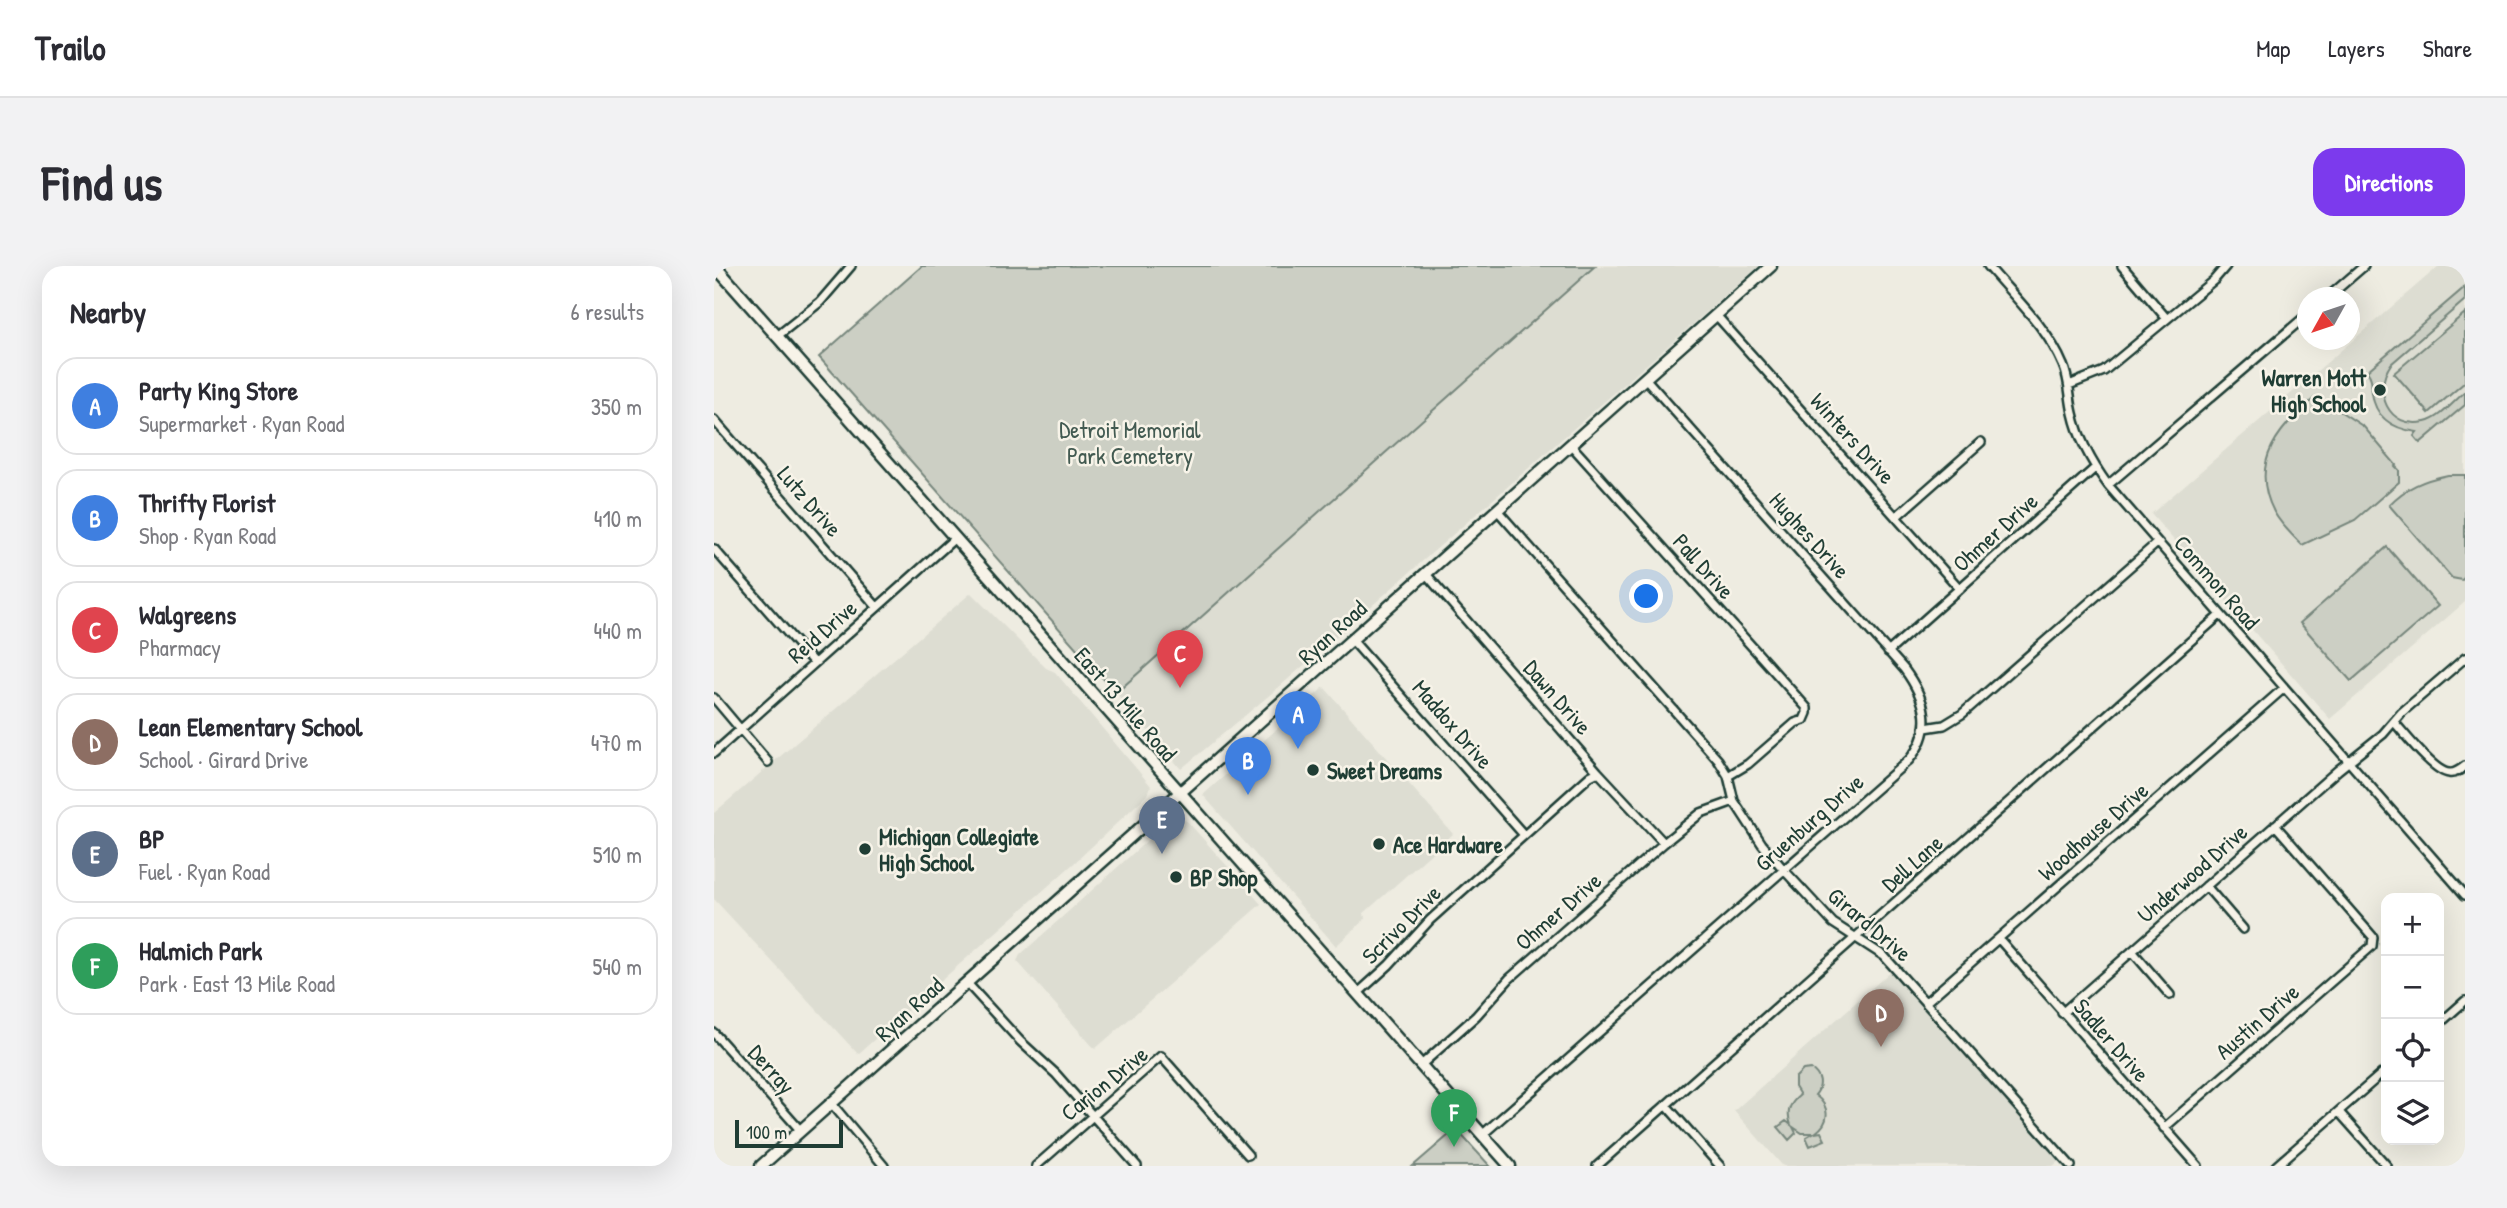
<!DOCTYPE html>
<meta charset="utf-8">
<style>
body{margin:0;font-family:"Patrick Hand",sans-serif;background:#f2f2f3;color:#2b2b33}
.controls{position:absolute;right:21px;bottom:21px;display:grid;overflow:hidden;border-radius:14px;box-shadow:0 7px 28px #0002}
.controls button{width:63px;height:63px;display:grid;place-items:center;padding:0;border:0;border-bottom:2px solid #e1e1e2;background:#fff;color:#2b2b33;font:35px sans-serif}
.compass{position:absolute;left:1583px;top:21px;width:63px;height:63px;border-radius:50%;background:#fff;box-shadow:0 7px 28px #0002;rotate:230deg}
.scale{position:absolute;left:21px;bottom:18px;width:108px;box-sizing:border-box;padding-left:7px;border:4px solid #1f3d34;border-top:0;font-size:19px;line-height:24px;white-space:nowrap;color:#1f3d34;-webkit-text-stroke:5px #f7f3e8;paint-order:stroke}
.you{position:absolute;left:933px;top:331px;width:24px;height:24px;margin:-18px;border:5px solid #fff;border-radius:50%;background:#1a73e8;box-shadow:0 0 0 10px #1a73e833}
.badge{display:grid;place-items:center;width:46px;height:46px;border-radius:50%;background:#7c3aed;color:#fff;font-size:23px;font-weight:700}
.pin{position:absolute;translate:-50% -58px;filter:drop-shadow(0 2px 4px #0008)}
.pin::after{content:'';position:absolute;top:37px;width:24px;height:21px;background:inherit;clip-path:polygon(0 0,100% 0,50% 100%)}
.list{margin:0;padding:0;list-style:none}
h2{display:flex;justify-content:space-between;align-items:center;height:91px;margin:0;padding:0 28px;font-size:30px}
h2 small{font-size:23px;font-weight:400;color:#7c7c81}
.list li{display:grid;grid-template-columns:46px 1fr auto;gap:21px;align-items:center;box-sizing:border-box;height:98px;margin:0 14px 14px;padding:0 14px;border:2px solid #e1e1e2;border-radius:21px}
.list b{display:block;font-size:26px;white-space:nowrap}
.list p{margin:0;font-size:23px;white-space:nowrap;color:#7c7c81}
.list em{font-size:23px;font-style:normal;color:#7c7c81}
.icon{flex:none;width:38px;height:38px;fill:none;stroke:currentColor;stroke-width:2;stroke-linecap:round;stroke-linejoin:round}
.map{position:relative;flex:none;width:1751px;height:900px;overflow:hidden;border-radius:21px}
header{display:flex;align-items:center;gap:42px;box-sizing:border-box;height:98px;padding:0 35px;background:#fff;border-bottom:2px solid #e1e1e2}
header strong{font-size:33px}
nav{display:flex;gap:38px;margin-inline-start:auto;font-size:24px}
.intro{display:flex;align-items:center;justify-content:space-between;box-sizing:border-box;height:168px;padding:0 42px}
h1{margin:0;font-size:49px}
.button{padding:18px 32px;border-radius:21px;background:#7c3aed;color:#fff;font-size:24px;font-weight:700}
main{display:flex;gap:42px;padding:0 42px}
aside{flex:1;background:#fff;border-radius:21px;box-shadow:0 7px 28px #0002}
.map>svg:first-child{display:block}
</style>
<header>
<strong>Trailo</strong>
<nav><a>Map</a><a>Layers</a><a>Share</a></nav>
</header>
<div class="intro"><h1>Find us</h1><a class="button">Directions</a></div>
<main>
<aside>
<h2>Nearby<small>6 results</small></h2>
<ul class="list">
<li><span class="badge" style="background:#3f7fe0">A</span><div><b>Party King Store</b><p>Supermarket · Ryan Road</p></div><em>350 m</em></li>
<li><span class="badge" style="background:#3f7fe0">B</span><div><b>Thrifty Florist</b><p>Shop · Ryan Road</p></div><em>410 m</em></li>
<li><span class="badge" style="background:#e0444e">C</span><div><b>Walgreens</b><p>Pharmacy</p></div><em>440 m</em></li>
<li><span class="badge" style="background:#8d6e63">D</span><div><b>Lean Elementary School</b><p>School · Girard Drive</p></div><em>470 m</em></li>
<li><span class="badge" style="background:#5c6f8a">E</span><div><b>BP</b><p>Fuel · Ryan Road</p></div><em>510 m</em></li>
<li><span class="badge" style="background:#2e9e5b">F</span><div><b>Halmich Park</b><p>Park · East 13 Mile Road</p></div><em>540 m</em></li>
</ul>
</aside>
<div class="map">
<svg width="1751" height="900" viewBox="0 0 1751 900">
<rect width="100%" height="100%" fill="#eeece1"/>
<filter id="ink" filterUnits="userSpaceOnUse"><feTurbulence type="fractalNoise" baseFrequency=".0143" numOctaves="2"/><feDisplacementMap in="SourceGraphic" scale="14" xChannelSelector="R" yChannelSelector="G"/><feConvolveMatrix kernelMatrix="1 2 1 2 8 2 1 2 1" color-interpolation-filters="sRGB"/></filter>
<g filter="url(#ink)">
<path fill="#ddddd2" d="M881 0H1045L564 422 467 503 402 427Z
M1725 0H1751V336L1616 453 1437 248Z
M257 327 332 402 341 406 437 520 434 528 358 599 144 788 0 633V547Z
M610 421 739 568 649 648 652 652 622 680 489 529Z
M467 552 474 556 547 638 381 783 303 695 306 689 456 554Z
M1177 705 1345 895 1339 900H1069L1020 845Z"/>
<path fill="#cccfc4" stroke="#76867c" stroke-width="2" d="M208 0H881L402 427 105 91Z
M1751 21V34L1677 98C1658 125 1674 164 1711 156 1726 153 1740 135 1751 126V139L1706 177 1700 170 1703 166C1680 163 1661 152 1658 127 1657 118 1659 113 1653 105Z
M1751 47V116L1715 147 1680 107Z
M1603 130 1650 161 1682 199 1681 200 1685 204V216L1641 254 1588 279C1578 269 1567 259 1560 246 1534 196 1566 160 1603 130Z
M1734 209H1751V311L1748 314 1738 312 1675 239C1692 221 1710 214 1734 209Z
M1673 281 1724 340 1637 415 1586 357Z
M1097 803C1107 810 1109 820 1101 829 1116 840 1117 856 1101 867L1107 866 1111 874 1096 880 1092 871 1099 867H1088L1079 861 1082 867 1075 874 1064 861 1072 855 1077 859C1072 846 1075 838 1086 829L1081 821V812L1089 804Z
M742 863 776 900H699Z"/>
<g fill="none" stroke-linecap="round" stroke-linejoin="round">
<g stroke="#1f3d34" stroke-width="12">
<path id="street" d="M1274 0C1300 31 1333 61 1349 99 1356 114 1355 131 1359 147 1365 174 1377 196 1394 219L1751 629
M1408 0 1453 53
M1613 32 1650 0
M1002 49 1246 323
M62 71 106 36 137 0
M1355 119 1390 105 1500 14 1512 0
M0 154 163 341
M857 179 1093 442V447L1090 454 1081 457 1034 498 1014 510
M1394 219 1594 48
M783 244 1004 494 1014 510 1020 535 1048 578 1070 604 1119 657 1170 690 1357 900
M1183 250 1267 176
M0 283 100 397
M712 308 884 506 950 577
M638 374 810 569
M1174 386 1381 202
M0 432 54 496
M1680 456C1691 468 1720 506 1735 507 1741 508 1746 504 1751 500
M1211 462 1230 459 1248 448 1443 277
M0 487 241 272
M1492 620 1529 663
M1285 673 1484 900
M1418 685 1456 729
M253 717 306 775 342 808 423 900
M643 728 675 699 716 654 876 510 884 506
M1212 736 1570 422
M1348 747 1624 504 1669 468 1687 447 1751 392
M1725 758 1751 735
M0 767 87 865
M706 800 762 750 795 713 950 577 987 547 1020 535
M118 838 170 900
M952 839 1006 900
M1625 846 1673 900
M1450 862 1658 680 1659 671 1561 559
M768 869 1195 494C1221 463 1212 433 1190 403L931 112
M322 900 447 790 534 889
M883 900 1506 349
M1562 900 1672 804"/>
</g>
<g stroke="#1f3d34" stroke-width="15">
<path id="secondary" d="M1 0 796 900
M47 900 1057 0"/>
</g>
<use href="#street" stroke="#f7f3e8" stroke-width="7"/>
<use href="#secondary" stroke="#f7f3e8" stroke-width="10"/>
</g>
</g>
<g fill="#1f3d34" stroke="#f7f3e8" stroke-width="2.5">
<circle cx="1666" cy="124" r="7"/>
<circle cx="599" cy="504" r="7"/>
<circle cx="665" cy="578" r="7"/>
<circle cx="151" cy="583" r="7"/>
<circle cx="462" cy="611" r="7"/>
</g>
<g text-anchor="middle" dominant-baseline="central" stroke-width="5" stroke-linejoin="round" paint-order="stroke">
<g font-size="23" font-weight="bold" fill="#1f3d34" stroke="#f7f3e8" text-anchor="start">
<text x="1652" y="111" text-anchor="end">Warren Mott<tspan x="1652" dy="26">High School</tspan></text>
<text x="613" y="504">Sweet Dreams</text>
<text x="165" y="570">Michigan Collegiate<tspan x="165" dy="26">High School</tspan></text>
<text x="679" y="578">Ace Hardware</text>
<text x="476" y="611">BP Shop</text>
</g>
<g font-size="23" fill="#425a51" stroke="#f7f3e8">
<text x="416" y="163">Detroit Memorial<tspan x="416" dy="26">Park Cemetery</tspan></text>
</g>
<g font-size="23" fill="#1f3d34" stroke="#f7f3e8">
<text transform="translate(1139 172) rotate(48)">Winters Drive</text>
<text transform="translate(96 235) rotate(49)">Lutz Drive</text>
<text transform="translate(1281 266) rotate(-42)">Ohmer Drive</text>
<text transform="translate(1096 269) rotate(48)">Hughes Drive</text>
<text transform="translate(990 300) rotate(48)">Pall Drive</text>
<text transform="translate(1503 316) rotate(49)">Common Road</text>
<text transform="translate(108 365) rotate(-41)">Reid Drive</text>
<text transform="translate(618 366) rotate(-42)">Ryan Road</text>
<text transform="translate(844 431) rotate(49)">Dawn Drive</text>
<text transform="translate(412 438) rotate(49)">East 13 Mile Road</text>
<text transform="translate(739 458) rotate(49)">Maddox Drive</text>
<text transform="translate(1095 556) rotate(-41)">Gruenburg Drive</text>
<text transform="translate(1379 565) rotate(-41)">Woodhouse Drive</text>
<text transform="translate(1198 597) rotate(-42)">Dell Lane</text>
<text transform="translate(1478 607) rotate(-41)">Underwood Drive</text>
<text transform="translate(844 645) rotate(-41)">Ohmer Drive</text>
<text transform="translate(687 658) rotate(-45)">Scrivo Drive</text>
<text transform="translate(1156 658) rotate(40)">Girard Drive</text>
<text transform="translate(195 743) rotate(-42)">Ryan Road</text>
<text transform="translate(1543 755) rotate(-41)">Austin Drive</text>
<text transform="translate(1398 774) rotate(49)">Sadler Drive</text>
<text transform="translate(58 803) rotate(48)">Derray</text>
<text transform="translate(390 817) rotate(-39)">Carion Drive</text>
</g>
</g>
</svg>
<div class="controls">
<button>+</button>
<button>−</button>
<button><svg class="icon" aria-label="locate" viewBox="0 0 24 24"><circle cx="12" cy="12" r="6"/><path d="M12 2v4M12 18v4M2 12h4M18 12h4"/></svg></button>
<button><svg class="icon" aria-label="layers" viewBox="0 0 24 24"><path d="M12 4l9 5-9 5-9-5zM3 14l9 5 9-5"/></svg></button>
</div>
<svg class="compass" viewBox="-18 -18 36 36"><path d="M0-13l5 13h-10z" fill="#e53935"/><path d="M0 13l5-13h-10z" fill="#7c7c81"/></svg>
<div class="scale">100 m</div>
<div class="you"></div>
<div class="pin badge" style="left:584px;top:483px;background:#3f7fe0">A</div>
<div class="pin badge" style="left:534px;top:529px;background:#3f7fe0">B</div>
<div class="pin badge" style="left:466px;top:422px;background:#e0444e">C</div>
<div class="pin badge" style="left:1167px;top:781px;background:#8d6e63">D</div>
<div class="pin badge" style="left:448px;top:588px;background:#5c6f8a">E</div>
<div class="pin badge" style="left:740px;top:881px;background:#2e9e5b">F</div>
</div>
</main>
